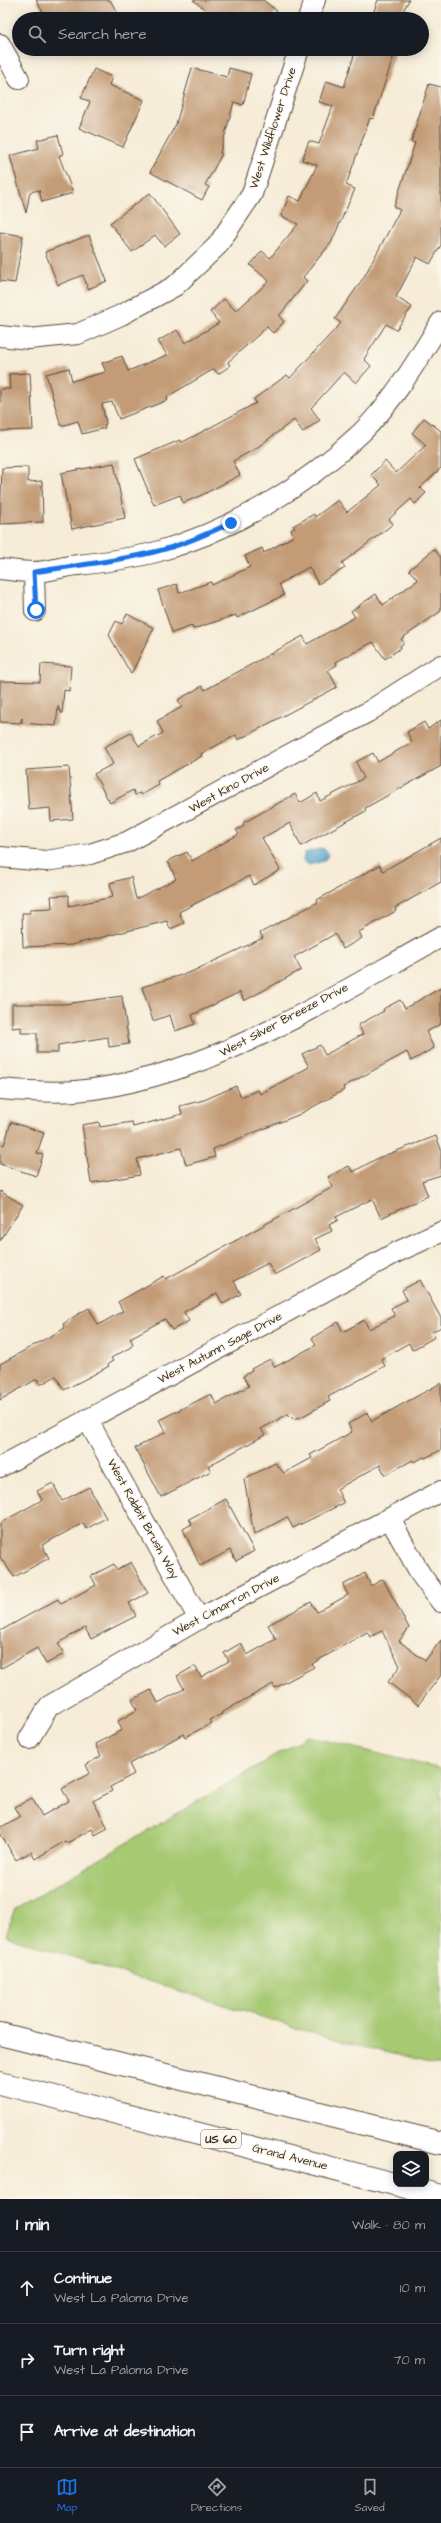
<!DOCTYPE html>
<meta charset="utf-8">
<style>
body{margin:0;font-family:"Architects Daughter",sans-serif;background:#242831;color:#f1f3f6}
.controls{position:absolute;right:12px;bottom:12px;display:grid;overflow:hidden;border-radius:8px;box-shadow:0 2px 10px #0003}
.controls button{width:36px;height:36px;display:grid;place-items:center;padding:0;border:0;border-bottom:1px solid #363941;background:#171b24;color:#f1f3f6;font:20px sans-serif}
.stop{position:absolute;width:12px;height:12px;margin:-9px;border:3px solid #1a73e8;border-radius:50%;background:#fff}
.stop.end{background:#1a73e8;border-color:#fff;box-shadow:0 1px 4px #0008}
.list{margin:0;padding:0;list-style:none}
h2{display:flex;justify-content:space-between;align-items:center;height:52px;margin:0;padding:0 16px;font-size:17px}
h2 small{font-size:13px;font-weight:400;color:#9ea1a6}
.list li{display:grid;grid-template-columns:26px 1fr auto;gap:12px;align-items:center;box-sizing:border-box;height:72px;padding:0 16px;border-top:1px solid #363941}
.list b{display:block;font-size:15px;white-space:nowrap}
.list p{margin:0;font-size:13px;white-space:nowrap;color:#9ea1a6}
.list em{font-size:13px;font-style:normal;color:#9ea1a6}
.icon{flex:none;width:22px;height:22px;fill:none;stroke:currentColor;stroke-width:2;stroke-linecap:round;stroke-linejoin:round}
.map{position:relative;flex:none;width:441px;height:2199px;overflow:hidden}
.search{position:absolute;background:#171b24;box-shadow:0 2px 10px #0003;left:12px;right:12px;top:12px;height:44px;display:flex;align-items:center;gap:10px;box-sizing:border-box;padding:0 14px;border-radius:22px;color:#9ea1a6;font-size:15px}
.sheet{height:268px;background:#171b24}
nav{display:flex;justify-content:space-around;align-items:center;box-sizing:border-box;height:56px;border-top:1px solid #363941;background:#171b24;font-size:11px;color:#9ea1a6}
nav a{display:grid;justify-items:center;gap:2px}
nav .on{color:#1a73e8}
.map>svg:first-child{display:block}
</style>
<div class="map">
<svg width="441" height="2199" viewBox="0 0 441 2199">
<rect width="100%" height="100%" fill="#fbf7ec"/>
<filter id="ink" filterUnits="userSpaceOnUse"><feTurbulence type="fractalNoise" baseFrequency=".025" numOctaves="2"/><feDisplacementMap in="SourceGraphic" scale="8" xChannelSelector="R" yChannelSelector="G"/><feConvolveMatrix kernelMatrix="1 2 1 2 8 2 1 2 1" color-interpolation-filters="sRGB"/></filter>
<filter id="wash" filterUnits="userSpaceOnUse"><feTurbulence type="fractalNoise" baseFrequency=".012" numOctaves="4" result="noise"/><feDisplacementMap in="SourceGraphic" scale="16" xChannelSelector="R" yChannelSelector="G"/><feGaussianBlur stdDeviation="0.9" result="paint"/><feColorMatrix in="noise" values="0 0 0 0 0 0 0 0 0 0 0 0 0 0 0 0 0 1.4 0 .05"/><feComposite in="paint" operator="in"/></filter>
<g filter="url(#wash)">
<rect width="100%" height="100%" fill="#f6ecd7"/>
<path fill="#a6c972" stroke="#707a48" d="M308 1736 441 1769V2066L328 2038 6 1936 14 1910Z"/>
<path fill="#52a5ce" stroke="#466876" d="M323 848 329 855 324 861 309 865 303 861 304 853Z"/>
<g id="blocks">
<path fill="#c39c77" d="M36 0H110L121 19H47Z
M193 0H263L277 11 270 19H217Z
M378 0H409L399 19H371Z
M356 49H396L373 119 370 118 346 185 355 189 331 243 303 277 307 281 279 316 284 322 273 333 267 327 228 362 230 366 218 374 214 369 167 397 168 400 119 419 112 402 102 404 106 424 104 425 105 428 82 434 78 421 61 426 46 374 69 368 72 381 106 372 102 363 122 356 128 371 167 355 158 341 177 330 185 343 219 323 210 312 224 299 236 311 269 281 250 265 262 251 270 258 298 224 281 216 289 196 300 201 317 165 302 160 309 141 319 144 333 106 319 102 326 81 344 87Z
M192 68 227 77 229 68 251 74 243 105 234 102 220 153 222 154 205 185 209 187 202 200 150 172 176 124Z
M94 69 112 77 109 85 144 100 123 147 79 128 90 102 81 98Z
M429 84 441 87V245L430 264 417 257 396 297 412 307 396 330 386 324 364 359 371 366 356 383 344 372 311 408 320 420 303 432 294 420 255 449 233 461 240 475 202 495 183 503 180 495 154 505 135 459 180 440 181 443 256 403 254 399 287 375 290 378 341 323 335 319 364 277 400 210 394 207 415 143 411 142Z
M58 135 63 154 59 156 73 193 42 202 39 190 30 192 26 213 10 156 39 148 37 140Z
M150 193 180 234 164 246 155 235 132 252 110 223Z
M0 232 23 236 15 283 0 281Z
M89 235 107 281 88 289 83 275 58 285 45 252Z
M30 373 33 430 0 431V389H10L9 374Z
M424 418 441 431V468L420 488 426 493 415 504 411 499 389 519 393 524 342 563 345 568 318 584 309 567 279 584 284 595 237 618 236 615 193 629 192 626 172 633 158 590 177 584 179 593 211 582 212 585 250 567 245 556 262 548 264 553 294 536 291 530 295 528 293 526 314 514 315 517 338 500 347 512 381 485 371 475 385 461 396 473 426 445 412 433Z
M114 463 125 518 72 529 61 473Z
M28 467V482L42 481 43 522 0 524 2 468Z
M434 549 441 558V611L401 639 404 643 400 646 401 648 385 659 373 642 336 662 337 665 328 670 337 687 238 740 236 735 201 754 202 756 157 781 159 785 141 795 140 793 135 795 133 790 110 803 94 774 113 764 104 747 131 733 139 746 163 733 157 721 182 707 178 700 202 686 205 690 303 636 307 644 355 617 351 611 376 594 383 605 418 580 409 570Z
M127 614 154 628 131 674 109 635 116 621 122 624Z
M41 664 71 666 69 691 64 690 62 714 58 706 56 726 22 723V718L20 723 0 722V681L40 682Z
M441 720V766L365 808 366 811 301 846 290 823 262 838 280 870 254 885 249 876 179 912 184 923 170 929 167 921 71 945 23 947 22 913H30V909L52 908 51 896 69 895V906L113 897 110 883 131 877 136 899 176 879 168 861 187 852 192 861 239 834 236 830 244 826 243 823 295 794 300 803 317 793 320 801 351 785 364 778 356 762 373 753 378 762 412 742 407 732 424 722 428 729Z
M69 767 73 819 51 821 50 808 29 810 26 770Z
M441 838V882L395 908 396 911 359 932 362 938 343 949 335 934 294 957 301 970 244 1001 240 992 192 1015 195 1024 175 1031 170 1015 153 1021 142 987 191 972 263 938 260 933 318 902 317 900 380 865 383 871Z
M441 988V1024L426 1032 434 1048 411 1061 407 1052 343 1087 344 1090 298 1115 213 1149 215 1157 186 1165 181 1148 137 1159 140 1175 91 1183 82 1125 99 1122 100 1127 132 1122 133 1127 182 1114 180 1106 204 1100 236 1086 241 1097 258 1090 260 1094 309 1067 302 1054 320 1045 325 1055 363 1034 358 1025 384 1011 383 1009 400 1000 405 1008Z
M122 996 129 1044 109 1047 108 1037 58 1045V1053H37V1033H21V1027L12 1028V1004H65Z
M11 1122 44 1133 37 1153 43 1155 36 1176 0 1164V1143L4 1145Z
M436 1136 441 1149V1175L422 1181 428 1196 381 1218 372 1199 336 1217 338 1220 329 1225 332 1231 315 1239 321 1250 275 1275 268 1263 234 1281 241 1294 223 1304 217 1293 184 1312 189 1321 172 1330 165 1319 130 1338 133 1344 131 1347 111 1358 113 1361 108 1364 109 1366 91 1376 64 1390 56 1376 40 1385 37 1379 0 1400V1364L65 1328 63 1324 75 1316 89 1308 98 1325 123 1311 118 1302 164 1276 166 1279 333 1187 328 1177 349 1166 353 1172 378 1158Z
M0 1191 23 1205 0 1241Z
M420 1280 441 1318V1327L432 1332 435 1337 412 1350 409 1343 381 1359 385 1366 328 1397 330 1401 301 1417 293 1419 288 1414 261 1429 265 1435 208 1466 211 1471 161 1497 135 1448 166 1432 159 1420 211 1394 216 1404 249 1386 243 1376 252 1371 251 1369 270 1359 275 1367 316 1345 312 1338 338 1322 343 1332 364 1320 369 1329 395 1316 391 1308 407 1300 402 1290Z
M441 1383V1450L425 1458 424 1457 414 1462 413 1460 385 1475 380 1465 337 1489 344 1503 293 1528 287 1517 254 1535 244 1479 275 1463 284 1473 312 1458 310 1455 352 1432 348 1424 367 1413 372 1421Z
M53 1483 62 1501 89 1487 106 1518 86 1529 83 1523 42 1545 49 1558 14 1577 0 1557V1523L42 1500 37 1491Z
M226 1499 254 1551 236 1561 230 1550 200 1566 183 1529 192 1524 189 1519Z
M131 1562 148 1593 129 1603 136 1616 91 1639 85 1628 58 1643 64 1654 46 1664 37 1648 0 1669V1631L58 1599 61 1604 96 1585 91 1576 114 1564 117 1570Z
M365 1573 371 1586 383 1579 409 1628 399 1641 425 1661 441 1640V1675L418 1705 388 1682 400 1666 382 1631 370 1637 367 1632 312 1664 314 1667 275 1688 273 1684 221 1713 222 1714 210 1720 212 1723 185 1737 183 1734 129 1764 134 1774 110 1787 112 1791 93 1801 108 1828 95 1835 92 1829 67 1843 65 1841 35 1859 31 1852 16 1860 0 1833V1828L20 1816 15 1807 32 1798 42 1816 69 1801 62 1789 90 1773 86 1765 101 1756 95 1744 122 1730 118 1721 137 1710 132 1700 151 1690 158 1703 184 1689 177 1676 195 1666 201 1677 229 1661 224 1653 241 1643 247 1655 276 1639 268 1625 311 1602 317 1612 348 1595 343 1585Z"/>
</g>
</g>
<g filter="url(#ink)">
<use href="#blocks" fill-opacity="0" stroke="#57473a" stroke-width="1"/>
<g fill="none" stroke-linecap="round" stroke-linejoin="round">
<g stroke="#57473a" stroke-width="22">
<path id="minor" d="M308 19 315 0
M0 44 19 79
M0 336 29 339 78 334 121 315 175 286 217 246 252 194 299 49
M0 569C11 570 22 572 33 572 48 572 63 566 78 565 104 562 130 559 156 552 232 531 304 487 361 433 393 402 418 359 441 322
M34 572 35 611
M0 857 46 861 90 854 127 842 368 712 441 665
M0 1089C24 1091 51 1093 76 1091 208 1079 327 999 441 937
M87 1419 199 1619
M0 1467 397 1252 441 1232
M390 1519 421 1575 441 1602
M29 1739 49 1706 199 1619 441 1491"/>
</g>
<g stroke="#57473a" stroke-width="24">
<path id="highway" d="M0 2034 441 2143
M0 2083 441 2196"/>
</g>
<use href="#minor" stroke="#fff" stroke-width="20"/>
<use href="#highway" stroke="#fff" stroke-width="22"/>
</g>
</g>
<g fill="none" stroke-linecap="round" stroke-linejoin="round" filter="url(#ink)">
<path stroke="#1a73e8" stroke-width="5" d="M36 610 34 572C74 565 115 562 154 552 181 546 206 534 231 523"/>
</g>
<g text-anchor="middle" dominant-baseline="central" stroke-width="3" stroke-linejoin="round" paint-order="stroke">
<rect fill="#fbf7ec" stroke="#75685c" stroke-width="1" x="201" y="2130" width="40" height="18" rx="3"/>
<g font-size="11" font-weight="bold" fill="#3b2a1e">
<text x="221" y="2139">US 60</text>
</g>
<g font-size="12" fill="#3b2a1e" stroke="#fbf7ec">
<text transform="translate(273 128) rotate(-72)">West Wildflower Drive</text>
<text transform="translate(229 788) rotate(-29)">West Kino Drive</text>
<text transform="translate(284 1020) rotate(-28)">West Silver Breeze Drive</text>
<text transform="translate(220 1348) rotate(-28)">West Autumn Sage Drive</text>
<text transform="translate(143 1519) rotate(61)">West Rabbit Brush Way</text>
<text transform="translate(226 1605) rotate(-28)">West Cimarron Drive</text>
<text transform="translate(290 2157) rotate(14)">Grand Avenue</text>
</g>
</g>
</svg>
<div class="controls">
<button><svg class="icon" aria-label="layers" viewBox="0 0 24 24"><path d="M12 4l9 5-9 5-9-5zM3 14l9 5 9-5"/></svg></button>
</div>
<div class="stop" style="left:36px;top:610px"></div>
<div class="stop end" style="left:231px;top:523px"></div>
<div class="search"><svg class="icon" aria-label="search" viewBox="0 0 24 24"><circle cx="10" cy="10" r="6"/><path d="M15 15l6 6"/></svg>Search here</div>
</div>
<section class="sheet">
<h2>1 min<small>Walk · 80 m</small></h2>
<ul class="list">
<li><svg class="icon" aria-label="ahead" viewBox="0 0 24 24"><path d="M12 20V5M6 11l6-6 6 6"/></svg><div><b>Continue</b><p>West La Paloma Drive</p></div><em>10 m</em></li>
<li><svg class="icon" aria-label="right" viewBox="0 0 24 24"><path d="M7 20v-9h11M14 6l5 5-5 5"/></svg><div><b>Turn right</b><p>West La Paloma Drive</p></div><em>70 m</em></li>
<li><svg class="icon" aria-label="arrive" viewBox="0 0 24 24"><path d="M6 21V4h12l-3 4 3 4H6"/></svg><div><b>Arrive at destination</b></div></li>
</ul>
</section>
<nav>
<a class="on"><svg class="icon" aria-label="map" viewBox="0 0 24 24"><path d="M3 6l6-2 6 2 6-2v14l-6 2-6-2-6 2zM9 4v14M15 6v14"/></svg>Map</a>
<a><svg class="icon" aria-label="directions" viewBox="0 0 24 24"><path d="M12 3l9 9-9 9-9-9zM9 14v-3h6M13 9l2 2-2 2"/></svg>Directions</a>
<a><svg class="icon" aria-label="saved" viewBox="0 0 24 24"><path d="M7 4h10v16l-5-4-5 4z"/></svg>Saved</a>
</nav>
